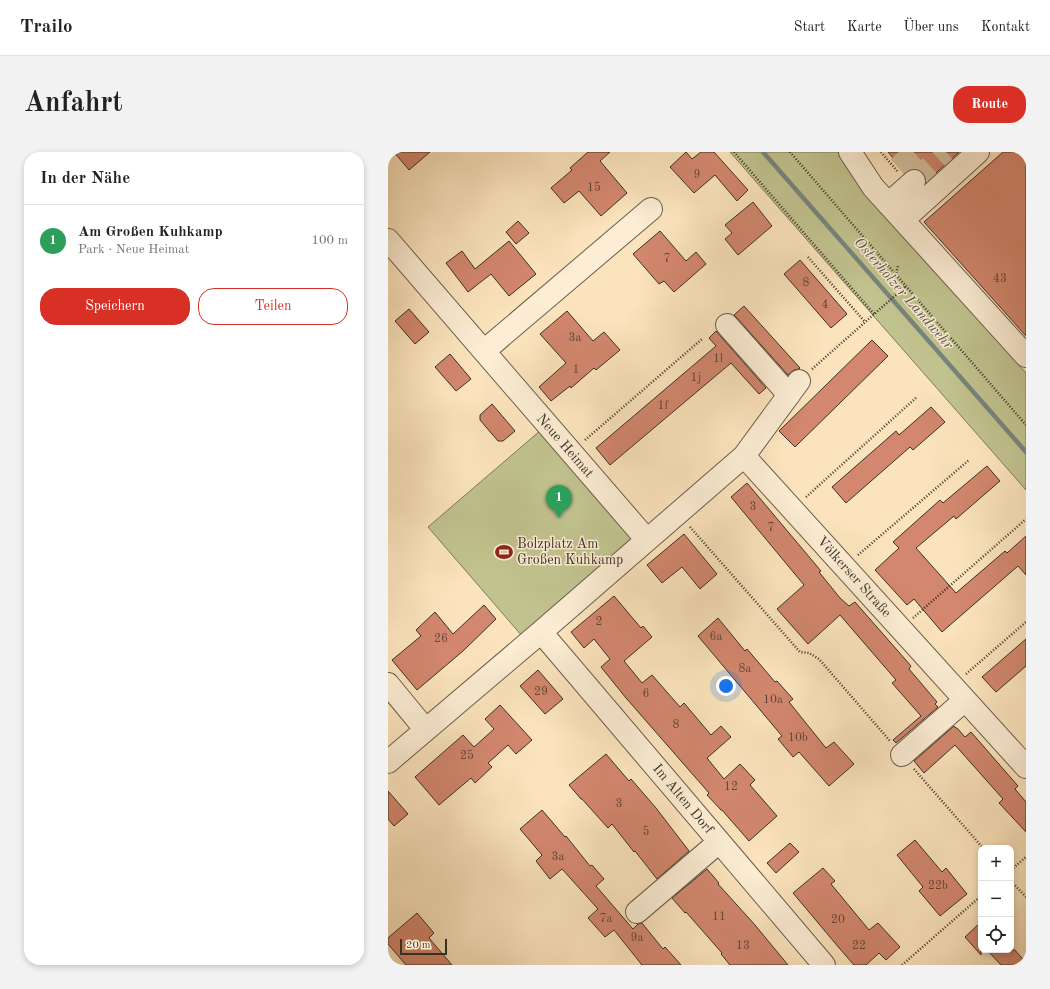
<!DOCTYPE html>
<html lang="de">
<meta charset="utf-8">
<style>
body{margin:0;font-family:"Old Standard TT",serif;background:#f2f2f2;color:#222}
.controls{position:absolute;right:12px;bottom:12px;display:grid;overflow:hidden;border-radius:8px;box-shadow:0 2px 6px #0003}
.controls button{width:36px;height:36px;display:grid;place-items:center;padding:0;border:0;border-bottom:1px solid #e0e0e0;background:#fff;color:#222;font:20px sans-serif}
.scale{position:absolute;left:12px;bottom:10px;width:47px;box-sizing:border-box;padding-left:4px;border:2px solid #3c3026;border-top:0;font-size:11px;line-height:14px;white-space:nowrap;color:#3c3026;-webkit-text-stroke:3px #fcedd4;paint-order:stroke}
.you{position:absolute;left:338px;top:534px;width:14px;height:14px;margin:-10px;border:3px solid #fff;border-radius:50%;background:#1a73e8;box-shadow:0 0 0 6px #1a73e833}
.badge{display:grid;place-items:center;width:26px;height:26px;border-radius:50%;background:#d93025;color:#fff;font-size:13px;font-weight:700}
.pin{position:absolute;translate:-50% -33px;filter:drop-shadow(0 1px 2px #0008)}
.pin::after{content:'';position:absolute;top:21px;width:14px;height:12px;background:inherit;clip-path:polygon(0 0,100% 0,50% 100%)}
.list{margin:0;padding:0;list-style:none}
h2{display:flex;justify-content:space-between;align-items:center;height:52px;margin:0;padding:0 16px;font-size:17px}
h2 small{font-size:13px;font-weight:400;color:#767676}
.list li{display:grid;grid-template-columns:26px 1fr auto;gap:12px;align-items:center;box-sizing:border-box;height:72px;padding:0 16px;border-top:1px solid #e0e0e0}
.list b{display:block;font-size:15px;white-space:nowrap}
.list p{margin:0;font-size:13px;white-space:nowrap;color:#767676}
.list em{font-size:13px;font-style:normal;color:#767676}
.actions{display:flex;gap:8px;padding:12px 16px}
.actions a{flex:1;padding:9px 0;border:1px solid #d93025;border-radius:16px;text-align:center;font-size:14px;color:#d93025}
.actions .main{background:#d93025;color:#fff}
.icon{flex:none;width:22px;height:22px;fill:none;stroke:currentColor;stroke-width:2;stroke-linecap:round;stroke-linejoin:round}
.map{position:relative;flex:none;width:638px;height:813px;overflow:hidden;border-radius:16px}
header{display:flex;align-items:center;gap:24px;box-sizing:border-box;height:56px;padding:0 20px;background:#fff;border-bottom:1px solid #e0e0e0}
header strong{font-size:19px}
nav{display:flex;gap:22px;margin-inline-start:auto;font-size:14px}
.intro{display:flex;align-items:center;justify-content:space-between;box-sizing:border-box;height:96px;padding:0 24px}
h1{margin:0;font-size:28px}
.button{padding:10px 18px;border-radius:16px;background:#d93025;color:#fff;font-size:14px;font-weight:700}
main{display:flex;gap:24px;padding:0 24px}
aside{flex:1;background:#fff;border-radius:16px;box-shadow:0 2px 6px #0003}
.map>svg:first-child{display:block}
</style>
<header>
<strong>Trailo</strong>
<nav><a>Start</a><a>Karte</a><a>Über uns</a><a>Kontakt</a></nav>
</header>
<div class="intro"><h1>Anfahrt</h1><a class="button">Route</a></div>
<main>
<aside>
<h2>In der Nähe<small></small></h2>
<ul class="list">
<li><span class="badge" style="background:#2e9e5b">1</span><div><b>Am Großen Kuhkamp</b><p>Park · Neue Heimat</p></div><em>100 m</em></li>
</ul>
<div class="actions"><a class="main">Speichern</a><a>Teilen</a></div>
</aside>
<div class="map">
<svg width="638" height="813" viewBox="0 0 638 813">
<rect width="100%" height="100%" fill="#fbe4bd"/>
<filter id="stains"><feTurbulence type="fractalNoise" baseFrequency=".005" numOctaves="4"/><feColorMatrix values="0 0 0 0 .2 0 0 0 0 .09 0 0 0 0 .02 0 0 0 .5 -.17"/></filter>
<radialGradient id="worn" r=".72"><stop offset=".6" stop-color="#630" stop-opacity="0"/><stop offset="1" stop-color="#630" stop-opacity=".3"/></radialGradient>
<path fill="#c1c38f" stroke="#7e7a5a" d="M342 0H450L471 33 638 221V338Z
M153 278 247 387 134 484 40 375Z"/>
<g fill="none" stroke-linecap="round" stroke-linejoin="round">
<path stroke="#77857c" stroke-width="4.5" d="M375 0 638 300"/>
</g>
<path fill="#d2876e" stroke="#3c3026" d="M6 0H42L21 18Z
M200 0H222L212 9 239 41 213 64 191 39 176 51 163 36 184 18 182 16Z
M298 0 304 7 313 0H326L360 38 349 49 327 23 306 41 282 15Z
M500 0H571L538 30V26L535 20 530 17H524L517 20Z
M615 0H638V184L536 70Z
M365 50 384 74 350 103 337 87 344 81 337 73Z
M130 69 141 81 128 92 118 80Z
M272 79 298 109 308 100 318 112 286 140 276 129 271 132 245 102Z
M121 89 148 122 121 144 103 122 80 140 58 111 74 99 87 117Z
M412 108 459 162 443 176 396 122Z
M356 154 412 216 411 217 406 218 400 223 348 165 346 163Z
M21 157 41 180 27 192 7 169Z
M179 159 205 189 216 180 232 198 208 218 206 216 183 236 182 234 163 249 151 235 178 211 152 182Z
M328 179 378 236 371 242 343 211 222 313 208 296 328 194 321 186Z
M484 188 500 204 407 295 391 279Z
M62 202 83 227 68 239 47 215Z
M104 252 127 279 115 289H110L92 268V263Z
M543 255 557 270 525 298 522 295 458 351 444 335 508 279 511 283Z
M599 314 612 329 568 367 566 364 528 396 568 441 617 399 619 401 638 384V423L630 414 554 480 526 447 519 453 487 418 511 396 505 390 552 348 555 351Z
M359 331 433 419 431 420 452 446 461 454 467 450 523 514 521 517 549 550 547 552 550 555 508 591 505 588 533 564 504 531 508 528 452 463 420 492 389 457 416 433 343 345Z
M296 382 329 422 312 437 294 415 274 431 259 413Z
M226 444 253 476 255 474 264 485 236 509 254 531 264 523 292 555 296 551 323 583 333 574 343 585 319 606 336 627 352 612 367 628 362 633 389 664 361 689 334 658H333L319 643 321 641 238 546 213 515 222 507 206 487 196 496 183 480Z
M96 453 108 467 75 499 29 538 4 508 33 484 28 478 47 460 65 482Z
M330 466 357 499 359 497 387 530 389 529 405 547 401 550 438 596 446 590 466 612 441 634 411 600 405 605 390 587 394 584 310 484Z
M638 487V514L608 540 594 525Z
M150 518 175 547 157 562 132 534Z
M112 553 144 588 128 602 120 593 100 611 104 615 87 631 83 626 51 653 27 625 75 583 86 595 106 577 97 567Z
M566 574 568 576H569L577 585 583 580 630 634 627 637 638 650V680L611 651 615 647 567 593 536 621 526 609Z
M218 602 241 629 243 627 268 656 301 699 269 727 247 699 246 700 224 672 220 676 194 647H193L181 633Z
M0 639 20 662 6 674 0 667Z
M154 658 177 685 178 684 202 714 204 713 216 727 208 734 245 777 250 772 254 771 275 797 277 795 293 813H254L226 778 217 785 200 766 210 757 174 717 162 727 148 709 154 703 132 677Z
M527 688 554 720 558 716 579 742 552 764 531 739 535 735 509 703Z
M402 691 411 700 388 721 379 711Z
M435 716 447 729 443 732 481 778 490 771 512 795 498 808 491 801 478 813H466L452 797 405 741Z
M319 717 331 731 330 732 367 773 400 813H342L333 802 334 801 298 760 297 761 284 746Z
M29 761 46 781 41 786 64 813H18L0 792V786Z
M593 770V803L577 785Z
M599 798H627L638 811V813H613Z"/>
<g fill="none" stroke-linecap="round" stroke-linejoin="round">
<path stroke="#d5c09f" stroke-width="22" stroke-dasharray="22 11" stroke-linecap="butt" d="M511 0 532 24
M526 29 558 0"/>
<g stroke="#6c5d4c" stroke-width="24">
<path id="minor" d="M462 0 485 35 638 204
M500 52 526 29
M515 68 590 0
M0 88 259 388
M339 173 401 243
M96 199 263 57
M356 304 638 615
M153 480 436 813
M0 532 37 577
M514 603 577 548
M0 610 153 480 356 304 411 229
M249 760 331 690"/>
</g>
<path stroke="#3c3026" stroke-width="2.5" stroke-dasharray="1 2" stroke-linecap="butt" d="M346 0 486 162
M402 0 638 273
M493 0 510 20
M420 105 477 170
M508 121 510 114
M424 217 518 134
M197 288 314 187
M418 345 529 245
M302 375 412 500 421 501 431 507 502 589
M470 403 581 308
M525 466 638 367
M578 522 638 470
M526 617 595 696
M623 718 638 705
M623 729 638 745
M514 813 593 744"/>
<use href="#minor" stroke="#fcedd4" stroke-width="22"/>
</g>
<defs>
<g id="stadium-bare" transform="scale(1.38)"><path d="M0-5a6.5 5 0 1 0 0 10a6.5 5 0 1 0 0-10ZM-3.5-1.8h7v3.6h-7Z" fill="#8f2418" stroke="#fcedd4" stroke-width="2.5" paint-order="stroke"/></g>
</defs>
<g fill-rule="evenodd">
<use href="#stadium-bare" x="116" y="400"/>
</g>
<g text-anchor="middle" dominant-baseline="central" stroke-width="3" stroke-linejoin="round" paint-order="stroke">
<g font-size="12" fill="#624638">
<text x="309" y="23">9</text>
<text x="206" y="36">15</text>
<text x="279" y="107">7</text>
<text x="612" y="127">43</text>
<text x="418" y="131">8</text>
<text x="437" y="153">4</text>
<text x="187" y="186">3a</text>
<text x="330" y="207">1l</text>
<text x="188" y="218">1</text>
<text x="308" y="226">1j</text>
<text x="275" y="254">1f</text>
<text x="365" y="355">3</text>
<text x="383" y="376">7</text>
<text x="211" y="470">2</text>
<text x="328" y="485">6a</text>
<text x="53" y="487">26</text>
<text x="357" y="517">8a</text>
<text x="153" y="540">29</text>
<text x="258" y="542">6</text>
<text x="385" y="548">10a</text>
<text x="288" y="573">8</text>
<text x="410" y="586">10b</text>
<text x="79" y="604">25</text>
<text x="343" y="635">12</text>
<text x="231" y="652">3</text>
<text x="258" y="680">5</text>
<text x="170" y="705">3a</text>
<text x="550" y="734">22b</text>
<text x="331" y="765">11</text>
<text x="218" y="767">7a</text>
<text x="450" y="768">20</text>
<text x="249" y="786">9a</text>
<text x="355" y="794">13</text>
<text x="471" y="794">22</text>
</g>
<g font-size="14" fill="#3c3026" stroke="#fcedd4">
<text transform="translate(177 294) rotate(49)">Neue Heimat</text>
<text transform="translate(466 425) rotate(48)">Völkerser Straße</text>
<text transform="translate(295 647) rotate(50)">Im Alten Dorf</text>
</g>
<g font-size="14" fill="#3c3026" stroke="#fcedd4" text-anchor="start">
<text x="129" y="392">Bolzplatz Am<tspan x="129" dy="16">Großen Kuhkamp</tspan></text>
</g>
<g font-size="15" font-style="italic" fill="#55544a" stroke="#fcedd4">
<text transform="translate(515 142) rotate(49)">Osterholzer Landwehr</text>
</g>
</g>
<rect width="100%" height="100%" filter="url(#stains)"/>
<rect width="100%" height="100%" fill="url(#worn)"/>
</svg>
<div class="controls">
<button>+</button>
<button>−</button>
<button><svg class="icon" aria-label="locate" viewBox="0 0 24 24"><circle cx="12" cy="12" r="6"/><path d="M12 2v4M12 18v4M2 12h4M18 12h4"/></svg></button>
</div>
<div class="scale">20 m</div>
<div class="you"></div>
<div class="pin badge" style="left:171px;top:366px;background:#2e9e5b">1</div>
</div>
</main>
